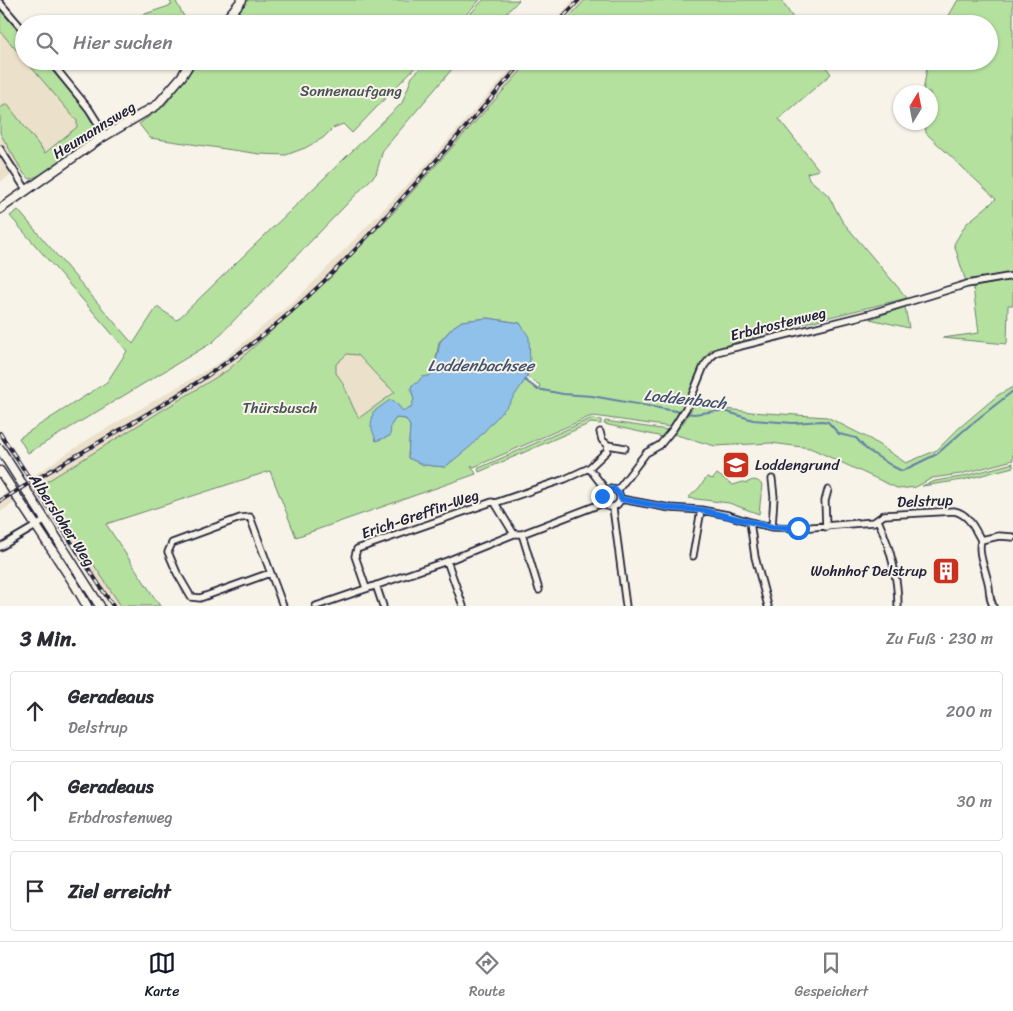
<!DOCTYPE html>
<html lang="de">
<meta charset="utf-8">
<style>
body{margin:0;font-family:Sriracha,sans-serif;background:#f7f7f7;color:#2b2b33}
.compass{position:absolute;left:893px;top:85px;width:45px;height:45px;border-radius:50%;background:#fff;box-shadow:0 1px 4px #0004;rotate:10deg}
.stop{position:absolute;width:15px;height:15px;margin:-11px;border:4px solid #1a73e8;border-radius:50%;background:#fff}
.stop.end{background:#1a73e8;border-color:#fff;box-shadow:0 1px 5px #0008}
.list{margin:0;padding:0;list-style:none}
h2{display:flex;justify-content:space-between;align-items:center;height:65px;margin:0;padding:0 20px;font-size:21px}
h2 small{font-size:16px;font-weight:400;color:#7c7c81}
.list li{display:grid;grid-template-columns:32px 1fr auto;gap:15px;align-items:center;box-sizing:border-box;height:80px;margin:0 10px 10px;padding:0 10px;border:1px solid #e1e1e2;border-radius:5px}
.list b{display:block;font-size:19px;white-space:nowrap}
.list p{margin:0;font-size:16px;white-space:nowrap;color:#7c7c81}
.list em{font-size:16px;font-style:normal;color:#7c7c81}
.icon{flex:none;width:28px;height:28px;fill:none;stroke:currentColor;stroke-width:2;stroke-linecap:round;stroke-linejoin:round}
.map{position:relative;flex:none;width:1013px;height:606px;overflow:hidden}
.search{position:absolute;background:#fff;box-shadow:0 1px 4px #0004;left:15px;right:15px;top:15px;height:55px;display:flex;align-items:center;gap:12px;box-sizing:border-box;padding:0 18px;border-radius:28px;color:#7c7c81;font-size:19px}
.sheet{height:335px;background:#fff}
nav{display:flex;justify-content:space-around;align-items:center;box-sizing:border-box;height:70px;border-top:1px solid #e1e1e2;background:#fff;font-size:14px;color:#7c7c81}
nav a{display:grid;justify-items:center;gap:2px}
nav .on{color:#111827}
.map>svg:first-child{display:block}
</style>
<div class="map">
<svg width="1013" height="606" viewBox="0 0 1013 606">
<rect width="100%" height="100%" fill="#f7f3e8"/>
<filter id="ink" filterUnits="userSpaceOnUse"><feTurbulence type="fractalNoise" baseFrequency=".02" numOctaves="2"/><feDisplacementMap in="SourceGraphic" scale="10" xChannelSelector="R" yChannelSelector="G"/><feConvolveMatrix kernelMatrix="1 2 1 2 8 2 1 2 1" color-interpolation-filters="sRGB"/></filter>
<g filter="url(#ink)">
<path fill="#ebe0ca" d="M573 0H585L563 24H552Z
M0 31 24 59V61H26L77 121V127L45 153 0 182Z
M518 61H530L393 213 319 288 227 370 39 487 65 520 121 606H109L36 489 0 512V496L28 479 0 437V429L31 477 92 437 220 362 303 293 423 168Z
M347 354 358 355 383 382 395 391 359 418 351 405 345 384 335 373 336 364Z"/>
<path fill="#b5e19f" stroke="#6c826d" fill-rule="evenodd" d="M169 0H175L188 24H136L133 18 172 5Z
M248 0H480L457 24H229Z
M483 0H519L496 24H461Z
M585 0H781L797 24H563Z
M958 0H1013V305H1008L1007 344 942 338 979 333 973 287 1003 282 999 279 966 282 954 244 966 224 996 199 926 133 925 123 930 122V92H923L928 61H989V24H944Z
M0 10 24 38V59L0 31Z
M26 61H44L88 114 94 127V135C76 153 53 171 30 179L24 174 0 133V108L7 104 45 153 77 127V121Z
M199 61H421L352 133 343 124 333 128 323 138 305 148 286 155 260 154 150 138 139 124 165 105Z
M427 61H459L383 150 376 174 213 342 28 453 19 438 107 382 127 351 10 216 18 210 133 344 157 307 177 320 402 103 412 77Z
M530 61H822L831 74 779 119 819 170 807 173 809 179 828 195 842 221 907 298 785 328 710 350 694 380 687 401 671 427 594 416 589 417 474 467 471 465 476 474 296 537 270 471 106 524 160 606H121L41 485 228 370 319 288 393 213ZM488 318 520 323 530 365 527 377 540 385 538 391 525 380C500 415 478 440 445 467L424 465 408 458 410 426 406 419 396 418 391 425 394 401 403 411 411 408 414 399 411 390 422 378 429 376 434 371 439 342 453 327 462 321ZM347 354 358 355 383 382 395 392 359 418C348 401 348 388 336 373V364Z
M905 307 909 328 870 319Z
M1013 387V460L961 474 932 478 916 487 899 489 810 448 771 443 715 446 673 434 683 423 694 405 751 412 827 417 870 439 906 463 937 450 959 428 998 395Z
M590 419 601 420V424L591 423 479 472 478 469 479 468Z
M605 421 668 430 663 437 604 424Z
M1013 463V467L963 480 922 486 935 481 961 477Z
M717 474 733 485 743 482 747 483C752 479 758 479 762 485L759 514 729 503 688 498 699 488 707 477 713 479Z"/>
<path fill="#90c1eb" stroke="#6481a5" d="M488 318 520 323 529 337 530 365 525 380 509 404 471 446 445 467 424 465 408 458 410 426 406 419 396 418 391 425 390 436 376 441 371 426 373 412 390 400 394 401 403 411 411 408 414 399 411 389 412 385 417 383 422 377 429 376 434 371 440 342 453 327 462 321Z"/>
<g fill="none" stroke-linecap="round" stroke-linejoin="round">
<path stroke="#6481a5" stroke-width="2" d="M525 380 537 389 563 394 592 396 681 412
M685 413 694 414 717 411 728 412 753 420 793 423 822 421 828 422 839 434 856 438 866 449 892 466 902 471 937 454 970 425 1013 391"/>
<g stroke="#22223b" stroke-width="9">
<path id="street" d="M0 3 24 31
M50 61 89 109 106 136
M0 149 27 191
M608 445 625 448
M589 468 607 451 608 445 602 440 600 432
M602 498a9 9 0 1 1 18 0a9 9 0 1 1-18 0Z
M617 491 646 453 660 445 673 429 688 405 704 366 711 357 717 352 869 314 967 284 1013 276
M621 499 670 508 701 510 728 515 750 522 772 527 799 528 874 522 884 515 954 511C969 514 974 528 981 540L999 536 1013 537
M495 503 565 479 589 468 606 490
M613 508 626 606
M878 520C890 547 898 577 898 606
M750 522 755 557 768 606
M772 527 774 497 772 479
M826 527 825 501 828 490
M522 534 539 590
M981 540C977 555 987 572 989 587 990 595 989 598 993 606
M0 547 46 520
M693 556 701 510
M447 561 463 606
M270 573 200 598 191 597 177 573 168 552 172 543 240 518 250 517 283 606
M376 585 383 606
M366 588 355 556 357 549 492 502 495 503 514 534
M316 606 447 561 514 534H522L603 503"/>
</g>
<g stroke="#22223b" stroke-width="11">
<path id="secondary" d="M222 24 242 0
M0 209 98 140 157 105 182 76 191 61
M0 449 100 606
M0 471 75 585 87 606"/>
</g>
<use href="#street" stroke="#f7f3e8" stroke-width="5.5"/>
<use href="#secondary" stroke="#f7f3e8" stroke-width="8"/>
<g stroke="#22223b" stroke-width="4">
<path id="rail" d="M557 24 579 0
M0 433 113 606
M0 501C92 444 189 396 273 327 322 287 364 241 406 194 446 150 485 105 524 61"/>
</g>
<use href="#rail" stroke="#f7f3e8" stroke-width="2" stroke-dasharray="5.5" stroke-linecap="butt"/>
</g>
</g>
<g fill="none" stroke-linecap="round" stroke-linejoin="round" filter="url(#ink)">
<path stroke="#1a73e8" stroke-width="6" d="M602 496 606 490 614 489 620 495 621 499 670 508 701 510 772 527 798 528"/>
</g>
<defs>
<g id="school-square" transform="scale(1.4375)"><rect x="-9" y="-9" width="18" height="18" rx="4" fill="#c8321e" stroke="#f7f3e8"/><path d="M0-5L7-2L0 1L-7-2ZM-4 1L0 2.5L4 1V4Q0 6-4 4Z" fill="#fff"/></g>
<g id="building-square" transform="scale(1.4375)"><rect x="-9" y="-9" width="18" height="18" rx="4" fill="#c8321e" stroke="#f7f3e8"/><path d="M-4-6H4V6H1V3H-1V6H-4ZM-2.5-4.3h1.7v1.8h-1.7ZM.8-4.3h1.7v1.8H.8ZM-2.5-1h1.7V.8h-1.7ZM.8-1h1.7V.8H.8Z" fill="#fff"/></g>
</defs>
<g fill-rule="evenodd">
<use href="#school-square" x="736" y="465"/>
<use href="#building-square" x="946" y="571"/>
</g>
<g text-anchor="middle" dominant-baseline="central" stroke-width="4" stroke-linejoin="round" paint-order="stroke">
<g font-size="15" fill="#475254" stroke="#f7f3e8">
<text x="351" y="91">Sonnenaufgang</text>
<text x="280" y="408">Thürsbusch</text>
</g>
<g font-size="15" fill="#22223b" stroke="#f7f3e8">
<text transform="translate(94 130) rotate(-32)">Heumannsweg</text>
<text transform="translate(778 324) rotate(-14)">Erbdrostenweg</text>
<text transform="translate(925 501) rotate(-2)">Delstrup</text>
<text transform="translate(420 514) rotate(-19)">Erich-Greffin-Weg</text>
<text transform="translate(62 520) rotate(57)">Albersloher Weg</text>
</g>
<g font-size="15" fill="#22223b" stroke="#f7f3e8" text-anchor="start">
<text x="755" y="465">Loddengrund</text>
<text x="927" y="571" text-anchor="end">Wohnhof Delstrup</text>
</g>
<g font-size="16" font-style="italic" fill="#435270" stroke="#f7f3e8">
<text x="481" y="365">Loddenbachsee</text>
<text transform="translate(685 399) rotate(6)">Loddenbach</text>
</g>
</g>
</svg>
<svg class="compass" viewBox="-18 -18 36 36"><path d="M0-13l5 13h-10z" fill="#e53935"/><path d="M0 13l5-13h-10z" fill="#7c7c81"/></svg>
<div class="stop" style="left:798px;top:528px"></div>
<div class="stop end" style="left:602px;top:496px"></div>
<div class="search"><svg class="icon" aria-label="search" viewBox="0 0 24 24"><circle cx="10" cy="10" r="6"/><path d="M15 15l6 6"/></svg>Hier suchen</div>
</div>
<section class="sheet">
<h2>3 Min.<small>Zu Fuß · 230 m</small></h2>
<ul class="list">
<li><svg class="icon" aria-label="ahead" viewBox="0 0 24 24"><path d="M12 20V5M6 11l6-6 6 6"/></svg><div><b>Geradeaus</b><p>Delstrup</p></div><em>200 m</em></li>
<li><svg class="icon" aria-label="ahead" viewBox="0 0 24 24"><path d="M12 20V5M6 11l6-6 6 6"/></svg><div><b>Geradeaus</b><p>Erbdrostenweg</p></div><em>30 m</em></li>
<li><svg class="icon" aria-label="arrive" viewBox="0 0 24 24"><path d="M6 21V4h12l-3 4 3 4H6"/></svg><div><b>Ziel erreicht</b></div></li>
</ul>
</section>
<nav>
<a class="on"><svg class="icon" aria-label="map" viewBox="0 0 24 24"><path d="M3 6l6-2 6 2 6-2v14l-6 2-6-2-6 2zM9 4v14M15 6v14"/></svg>Karte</a>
<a><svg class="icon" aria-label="directions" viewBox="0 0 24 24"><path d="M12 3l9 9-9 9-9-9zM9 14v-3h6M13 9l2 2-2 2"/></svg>Route</a>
<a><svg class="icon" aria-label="saved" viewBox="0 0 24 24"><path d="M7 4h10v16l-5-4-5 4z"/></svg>Gespeichert</a>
</nav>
